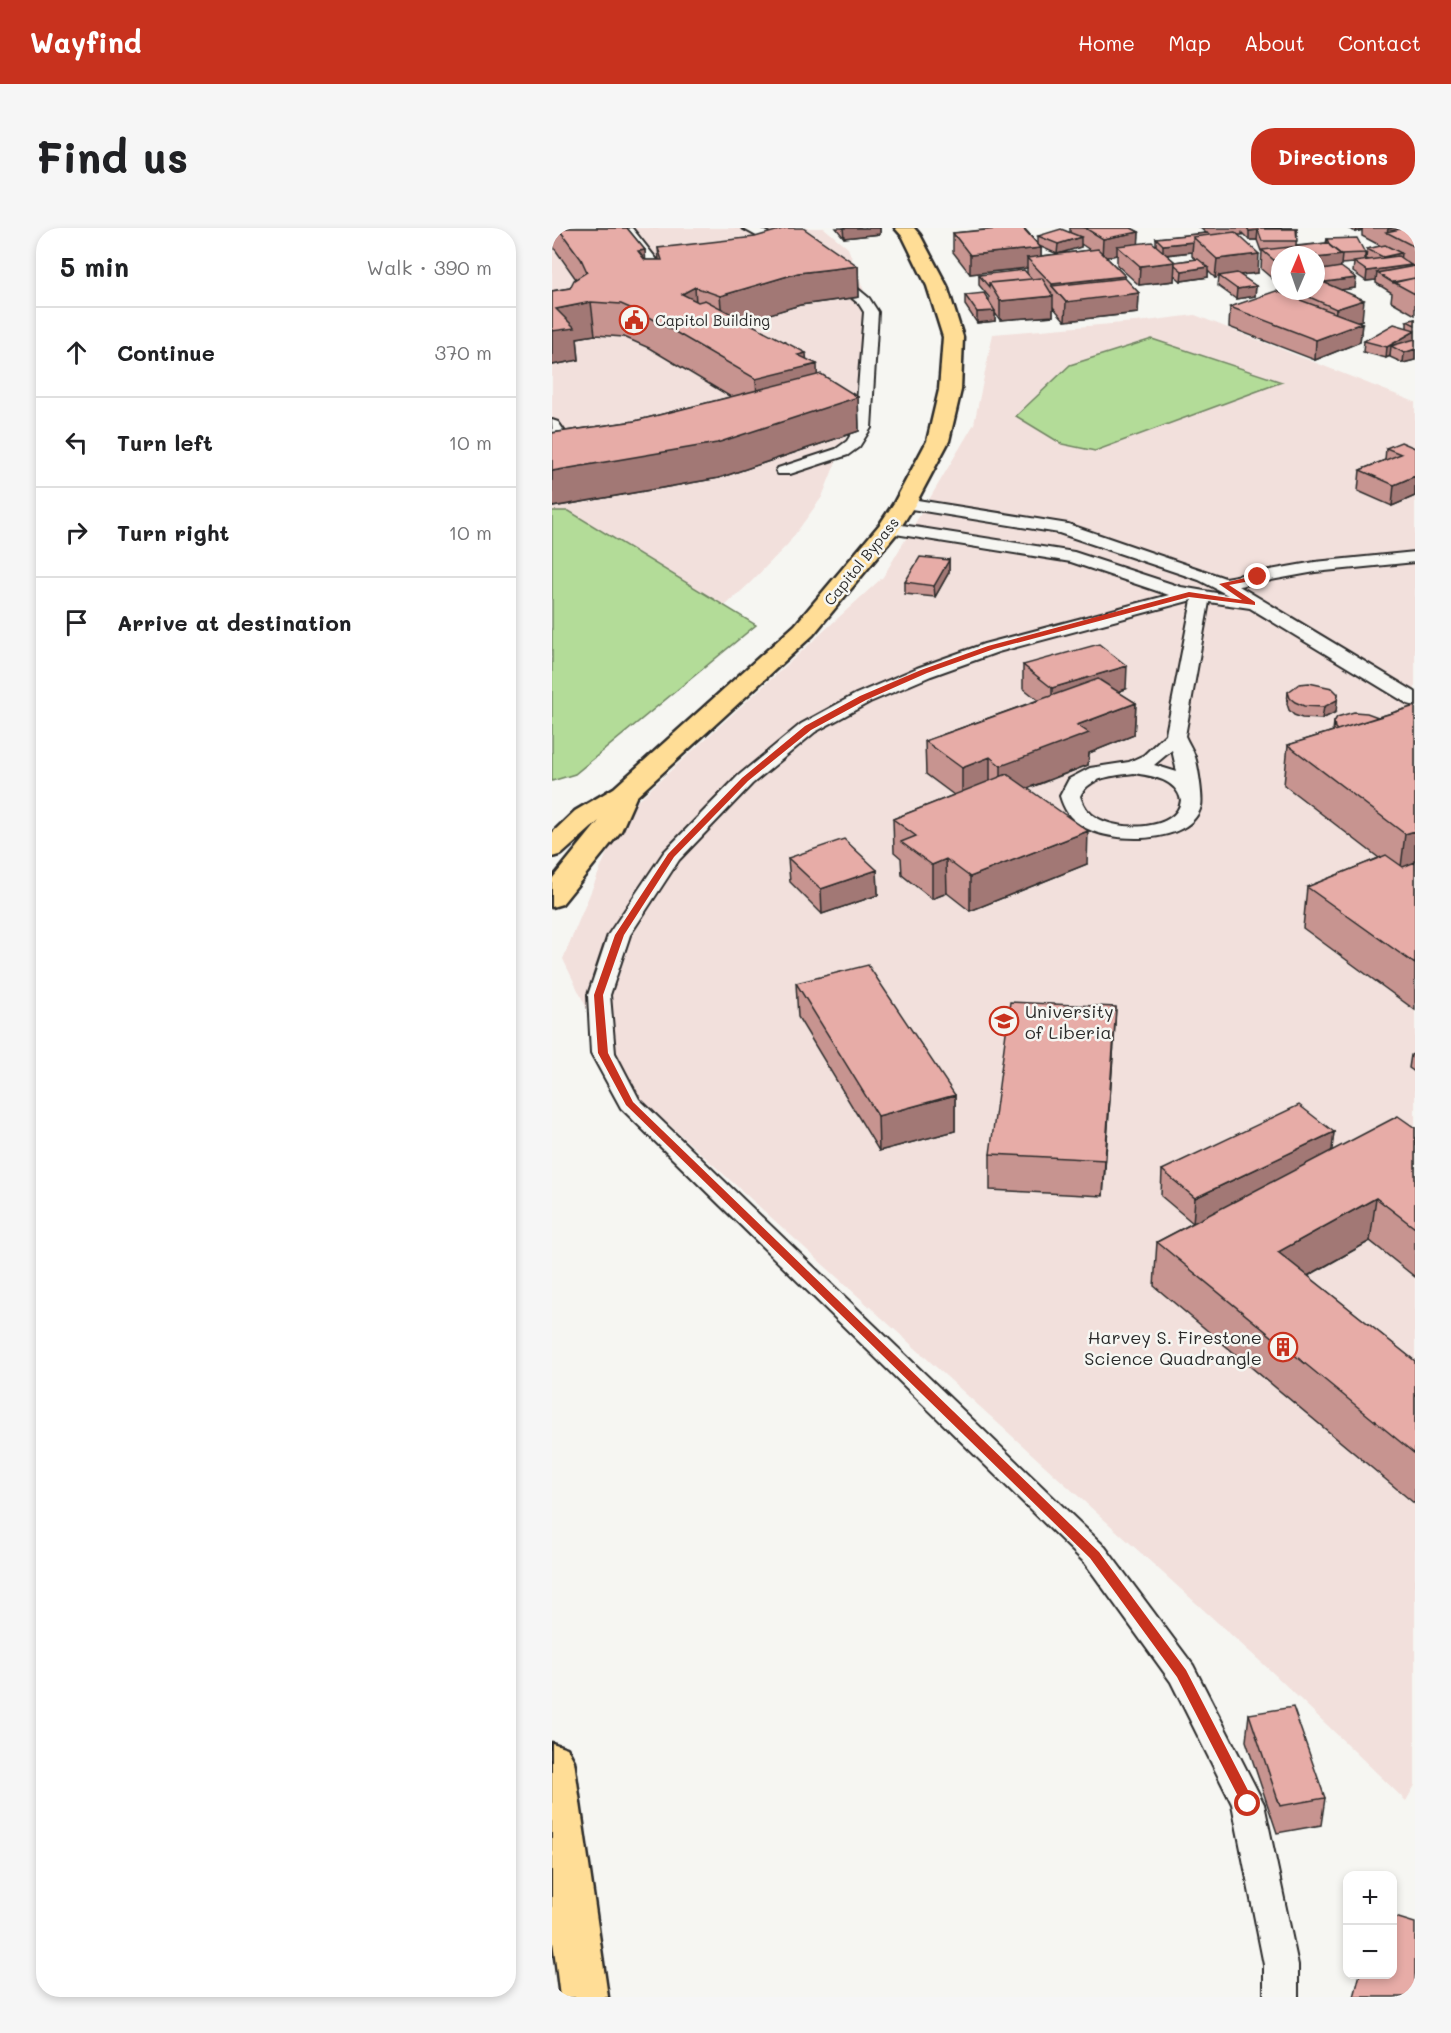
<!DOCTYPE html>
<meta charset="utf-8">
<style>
body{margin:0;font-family:Mali,sans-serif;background:#f6f6f6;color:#202124}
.controls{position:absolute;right:18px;bottom:18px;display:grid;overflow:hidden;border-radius:12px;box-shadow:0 3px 9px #0003}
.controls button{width:54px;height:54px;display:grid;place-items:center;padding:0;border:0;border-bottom:2px solid #e0e0e0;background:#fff;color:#202124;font:30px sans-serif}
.compass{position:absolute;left:719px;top:18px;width:54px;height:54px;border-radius:50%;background:#fff;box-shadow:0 3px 9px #0003;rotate:2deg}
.stop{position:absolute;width:18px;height:18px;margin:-14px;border:4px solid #c8321e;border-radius:50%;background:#fff}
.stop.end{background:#c8321e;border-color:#fff;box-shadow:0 2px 6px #0008}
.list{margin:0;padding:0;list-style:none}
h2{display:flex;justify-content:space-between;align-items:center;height:78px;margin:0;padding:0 24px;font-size:26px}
h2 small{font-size:20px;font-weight:400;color:#757577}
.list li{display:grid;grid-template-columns:39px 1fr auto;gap:18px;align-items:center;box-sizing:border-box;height:90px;padding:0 24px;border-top:2px solid #e0e0e0}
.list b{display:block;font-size:22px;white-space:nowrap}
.list em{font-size:20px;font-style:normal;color:#757577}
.icon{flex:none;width:33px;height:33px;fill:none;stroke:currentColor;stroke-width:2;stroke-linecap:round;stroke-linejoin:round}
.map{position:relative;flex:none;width:863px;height:1769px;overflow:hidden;border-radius:24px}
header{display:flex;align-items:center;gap:36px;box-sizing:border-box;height:84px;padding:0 30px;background:#c8321e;color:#fff}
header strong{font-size:28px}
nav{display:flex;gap:33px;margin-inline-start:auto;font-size:21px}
.intro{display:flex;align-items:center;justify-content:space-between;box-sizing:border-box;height:144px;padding:0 36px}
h1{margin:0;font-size:42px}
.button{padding:15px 27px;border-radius:24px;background:#c8321e;color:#fff;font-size:21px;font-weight:700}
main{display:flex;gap:36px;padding:0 36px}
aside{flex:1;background:#fff;border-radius:24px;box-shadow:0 3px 9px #0003}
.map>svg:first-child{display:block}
</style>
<header>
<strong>Wayfind</strong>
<nav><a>Home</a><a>Map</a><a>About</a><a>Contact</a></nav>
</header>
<div class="intro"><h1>Find us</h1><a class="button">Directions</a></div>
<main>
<aside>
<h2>5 min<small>Walk · 390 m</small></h2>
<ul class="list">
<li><svg class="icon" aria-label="ahead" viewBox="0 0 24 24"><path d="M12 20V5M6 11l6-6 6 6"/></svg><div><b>Continue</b></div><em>370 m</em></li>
<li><svg class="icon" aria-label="left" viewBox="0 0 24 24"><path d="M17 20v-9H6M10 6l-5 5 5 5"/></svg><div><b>Turn left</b></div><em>10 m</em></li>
<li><svg class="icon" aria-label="right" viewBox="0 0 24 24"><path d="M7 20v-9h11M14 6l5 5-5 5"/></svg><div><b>Turn right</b></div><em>10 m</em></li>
<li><svg class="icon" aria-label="arrive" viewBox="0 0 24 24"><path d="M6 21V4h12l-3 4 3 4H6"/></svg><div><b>Arrive at destination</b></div></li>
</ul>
</aside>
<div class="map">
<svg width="863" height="1769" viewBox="0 0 863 1769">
<rect width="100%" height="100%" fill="#f6f6f2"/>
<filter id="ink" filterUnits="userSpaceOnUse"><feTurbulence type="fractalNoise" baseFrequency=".0167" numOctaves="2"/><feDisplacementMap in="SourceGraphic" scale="12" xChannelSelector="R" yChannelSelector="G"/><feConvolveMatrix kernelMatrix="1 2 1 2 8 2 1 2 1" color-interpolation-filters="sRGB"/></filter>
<g filter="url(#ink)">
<path fill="#f2e0dc" d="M0 0H272L296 20 312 63 321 123 297 201 270 269 236 316 197 356 26 512 0 544Z
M643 87 863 174V1557L854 1573 720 1444 70 854 11 731 71 586 331 349 422 196 441 106 594 93Z"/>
<path fill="#b3dc98" stroke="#6f8462" stroke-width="1.5" d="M600 111 730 154 543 223 510 216 464 188 518 137Z
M0 283H17L204 397 23 546 0 553Z"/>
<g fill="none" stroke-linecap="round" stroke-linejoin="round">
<g stroke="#2b2b2b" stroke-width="4">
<path id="service" d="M66 0H80L110 38 108 41H98Z
M190 0H207L244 20 242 23H232Z
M282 44 287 45 317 70 326 84 319 200 307 219 296 227 238 246H226L224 243 226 240 284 221 295 213 303 200 312 84 307 76 277 51 275 48Z
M0 192 6 194 13 204 40 211 42 214 34 219 1 210Z
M353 270 516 296 673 350 763 334 863 324V334L763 344 687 358 863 464V478L856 476 698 380 657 374 633 508C636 515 641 522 643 529 646 538 651 570 649 578 639 618 556 616 529 597 517 590 512 581 508 568L517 551 538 540 577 534 592 527 614 506 640 372 446 424 379 448 318 474 263 504 200 556 127 632 78 707 58 767 63 825 87 871 553 1319 641 1437 712 1576 746 1737V1769H712V1737L680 1576 619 1454 533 1335 69 880 39 825 36 767 56 707 112 624 186 548 249 496 304 466 365 440 432 416 617 367 519 334 337 305 331 304 329 300 331 296 337 295 522 324 629 359 676 367 647 352 507 305 347 279 345 275 347 271ZM620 522 625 544 602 537ZM582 545C600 548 624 551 629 572 626 604 566 603 545 590 536 585 531 578 528 568 538 548 562 548 582 545Z"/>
</g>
<g stroke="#2b2b2b" stroke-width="5">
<path id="trunk" d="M343 0H362L368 7 395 58 411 109 409 162 397 213 364 275 345 305 261 407 84 569 69 603 10 676 0 679V651L47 593 10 626 0 629V605L23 583 62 560 243 397 328 296 342 275 375 213 387 162 391 109 375 58 351 9Z
M0 1515 15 1520 22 1533 56 1769H8L0 1705Z"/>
</g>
<use href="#service" fill="#f6f6f2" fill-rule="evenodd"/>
<use href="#trunk" fill="#ffdd96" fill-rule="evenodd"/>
</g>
<path fill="#c79490" stroke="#2b2b2b" stroke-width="1.5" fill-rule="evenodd" d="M0 0H75L93 22V32H107L106 20 306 38 307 69 248 77 193 93 254 131 265 147 306 169 307 203 167 250 0 279V205L83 193 179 169 97 120 72 109 43 107 25 110 27 132 0 137V63L18 60 24 51 0 17Z
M284 0H328V6L292 10Z
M442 0H472L486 16V8L518 5V0H579L587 4 586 16 604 17V10L654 5 648 0H745L744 18 774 15 775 11 813 25V33L817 32 814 31 815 21 829 18 810 8V2L804 4 795 0H863V87L839 73 840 65 824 55V52L814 53 801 44 802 35 789 36 788 39 804 50 803 60 788 62 810 92 806 93 810 95 808 114 763 132 677 99 678 79 727 64 728 56V63H764V27H728V53H723L709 41 710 23H709L705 12H697L690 5V7H686L706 45 688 47 704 58 703 68 684 71 666 58 667 49 663 50 656 43V49L629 53 622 47V53L587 57 565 37V27L554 29 573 48V51L587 65 586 85 513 93 501 79V88L448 92 443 85V93L425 95 413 77V67L437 72V69L427 57V47L475 45V40L418 46 401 24V5L442 1ZM529 16 538 22 489 28V20L487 18 505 26 529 19ZM640 24V28L644 31 623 34 615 27Z
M863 91V132L851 135 838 129V128L834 130 811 124 812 113 855 100V93Z
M834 220H863V268L840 278 806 263 808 242 833 232Z
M397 332V344L383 369 353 366V354Z
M471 437 574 461 565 464 584 475 582 507 537 525 536 537 475 561 535 636 418 683 395 665 380 671 350 647 349 630 342 624 341 591 402 567 374 546 373 513 486 472 471 460Z
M736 464 784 484 770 491 750 490 742 487 737 482 735 476Z
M863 478V782L751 700 755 659 827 630 732 557 736 517 781 503 782 494 826 489Z
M236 630 325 642 326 667 270 686 238 654Z
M244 755 403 867V903L327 923 246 789Z
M562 814 551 968 438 962V926Z
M863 825V844L857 840 859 827Z
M863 900V1049L818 1013 756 1048 863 1133V1276L602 1058 605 1014 641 995 609 968 610 942 782 904 779 923Z
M697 1486 773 1570 769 1597 725 1605 694 1513Z"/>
<path fill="#a27875" stroke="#2b2b2b" stroke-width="1.5" d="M291 0H328V6L292 10Z
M730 0H745V8L712 1Z
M805 0H810V2L804 4Z
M842 0H863L835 5 836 1Z
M706 2 705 12H697V3Z
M587 4 586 23 565 18V27L550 30 551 11Z
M529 9V19L505 26 506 16Z
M641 14 640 24 611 27V17Z
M489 20V39L475 30V40L418 46V27Z
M93 22 95 54 86 23Z
M849 25 848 35 830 39 831 29Z
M707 26 706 45 668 49 667 48V49L663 50 665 31Z
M790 27 788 46 764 47V30Z
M623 34 622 53 587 57 588 38Z
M724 34H728V53H723Z
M859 37 858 47 825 45 824 52 814 53 815 43Z
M306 38 307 69 248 77 171 100 168 68 246 45Z
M656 39V49L629 53 630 43Z
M573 48 572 67 587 65 586 85 513 93 514 74 500 58V56Z
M804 50 803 60 772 64 773 54Z
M704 58 703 68 684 71 685 61Z
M143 59 145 91 130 66Z
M501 68V88L448 92V73Z
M812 72 810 92 782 100 784 81Z
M39 74 43 107 25 110 27 132 0 137V103L4 81Z
M443 83V93L425 95V84Z
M810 95 808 114 763 132 764 112Z
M863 103V113L839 118 838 128 834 130 835 119Z
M863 121V132L851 135 852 125Z
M254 125 255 139 265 136 266 170 206 185 204 151 246 127Z
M306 169 307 203 167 250 0 279V243Z
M863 248V268L840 278 842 257Z
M397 332V344L383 369 382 358Z
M575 438 574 461 500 483V460Z
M786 466 784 484 770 491 772 479Z
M584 475 582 507 537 525 536 537 449 570V538L525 497Z
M438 529V562L410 572V540Z
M536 603 535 636 418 683V649Z
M863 603V641L848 647 853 606Z
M394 631 395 665 380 671V637Z
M325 642 326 667 270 686 269 661Z
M564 779 562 814 551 968 553 932Z
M403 867V903L327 923 326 888Z
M782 904 779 930 641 996 643 970Z
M824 970 818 1013 721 1067 726 1024Z"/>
<path fill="#e7aca7" stroke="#2b2b2b" stroke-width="1.5" d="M6 0H75L93 22 86 23 93 32H110L106 20 203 9 234 0H251L306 38 246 45 168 68 143 59 130 66 146 74 153 72 254 125 246 127 265 136 204 151 94 87 69 76 39 74 4 81 23 100 0 103V63L18 60 22 52 35 44 29 31Z
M456 0H471L489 20 418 27 401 5Z
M533 0H579L587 4 551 11Z
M695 0H730L712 1H744L745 13H710L706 2 697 3Z
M853 0H863V19L834 4Z
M509 1 529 9 506 16 486 8Z
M683 4 707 26 665 31 641 9Z
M656 5 658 7 641 9V14L611 17 604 10Z
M805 10 813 25 788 26 778 18 775 11Z
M600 14 623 34 588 38 565 18Z
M775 15 790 27 764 30V27H728V34H724L710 22Z
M833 17 849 25 831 29 815 21Z
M546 21 573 48 500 56 475 30Z
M846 28 859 37 815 43 802 34Z
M646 31 656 39 630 43 623 37V34Z
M863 38V50L841 55 825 45Z
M789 39 804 50 773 54 764 47V43Z
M472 42 480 51 437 55V59L427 47Z
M685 45 704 58 685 61 667 48Z
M490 50 501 68 448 73 437 55Z
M573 50 587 65 514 74 500 58Z
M863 50V66L841 54Z
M764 51 812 72 784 81 744 63H764Z
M724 63 810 95 764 112 678 79Z
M432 65 443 83 425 84 413 67Z
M863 91V97L855 93Z
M842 96 863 102V103L835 119 812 113Z
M863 111V121L852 125 839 118Z
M269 146 306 169 165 215 0 243V205L83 193Z
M849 214 863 220V248L842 257 808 242 849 226 834 220Z
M368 329 397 332 382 358 353 354Z
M547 416 575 438 500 460 471 437Z
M546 451 584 475 525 497 537 505 449 538 438 529 410 540 373 513Z
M757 455 780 460 786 466 785 472 772 479 752 478 743 474 738 470 736 464 747 456Z
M863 478V603L853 606 736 517Z
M802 484 815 485 826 489 785 502 783 500 782 494 785 489Z
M455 546 536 603 418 649 394 631 380 637 349 614 364 608 341 591Z
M292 611 325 642 269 661 236 630Z
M834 627 851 639 863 634V736L755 659Z
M316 737 403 867 326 888 244 755Z
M458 774 564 779 553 932 438 926Z
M747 877 782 904 643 970 610 942Z
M846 888 863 900V1000L824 970 726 1024 863 1133V1226L605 1014Z
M741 1479 773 1570 728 1578 697 1486Z
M840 1688 863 1695V1769H802L808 1746H840Z"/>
</g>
<path fill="#c8321e" d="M706 347 709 351 677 357 703 374V377L637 369 442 421 375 445 314 472 259 502 196 553 122 629 72 707 51 767 56 825 81 874 547 1324 634 1442 703 1576 696 1582 692 1580 625 1449 538 1330 74 877 46 825 42 767 63 707 116 626 190 550 253 498 308 468 369 442 436 418 637 364 690 372 667 356Z"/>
<defs>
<g id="civic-ring" transform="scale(1.5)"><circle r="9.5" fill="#f6f6f2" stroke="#c8321e" stroke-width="1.5"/><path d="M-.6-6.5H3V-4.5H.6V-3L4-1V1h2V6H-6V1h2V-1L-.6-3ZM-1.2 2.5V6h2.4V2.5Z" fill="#c8321e"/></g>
<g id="university-ring" transform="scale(1.5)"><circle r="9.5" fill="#f6f6f2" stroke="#c8321e" stroke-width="1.5"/><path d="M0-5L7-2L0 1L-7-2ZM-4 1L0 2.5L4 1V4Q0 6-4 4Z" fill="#c8321e"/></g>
<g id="building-ring" transform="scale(1.5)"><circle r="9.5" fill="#f6f6f2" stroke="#c8321e" stroke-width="1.5"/><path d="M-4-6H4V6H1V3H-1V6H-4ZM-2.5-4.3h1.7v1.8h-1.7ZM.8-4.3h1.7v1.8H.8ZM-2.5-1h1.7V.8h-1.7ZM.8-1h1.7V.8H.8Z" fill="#c8321e"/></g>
</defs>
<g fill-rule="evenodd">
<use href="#civic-ring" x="82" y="92"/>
<use href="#university-ring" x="452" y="793"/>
<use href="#building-ring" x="731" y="1119"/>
</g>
<g text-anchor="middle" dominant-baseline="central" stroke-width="5" stroke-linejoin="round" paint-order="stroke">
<g font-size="15" fill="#2b2b2b" stroke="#f6f6f2" text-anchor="start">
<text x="103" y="92">Capitol Building</text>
</g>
<g font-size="15" fill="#2b2b2b" stroke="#f6f6f2">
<text transform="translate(309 333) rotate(-51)">Capitol Bypass</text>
</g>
<g font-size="18" fill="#2b2b2b" stroke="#f6f6f2" text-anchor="start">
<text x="473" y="783">University<tspan x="473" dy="21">of Liberia</tspan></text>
<text x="710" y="1109" text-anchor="end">Harvey S. Firestone<tspan x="710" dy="21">Science Quadrangle</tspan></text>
</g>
</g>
</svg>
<div class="controls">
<button>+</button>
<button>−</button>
</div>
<svg class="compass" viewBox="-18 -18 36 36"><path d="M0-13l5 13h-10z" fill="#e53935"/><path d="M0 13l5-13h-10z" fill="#757577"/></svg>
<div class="stop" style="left:696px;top:1576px"></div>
<div class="stop end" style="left:706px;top:349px"></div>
</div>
</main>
